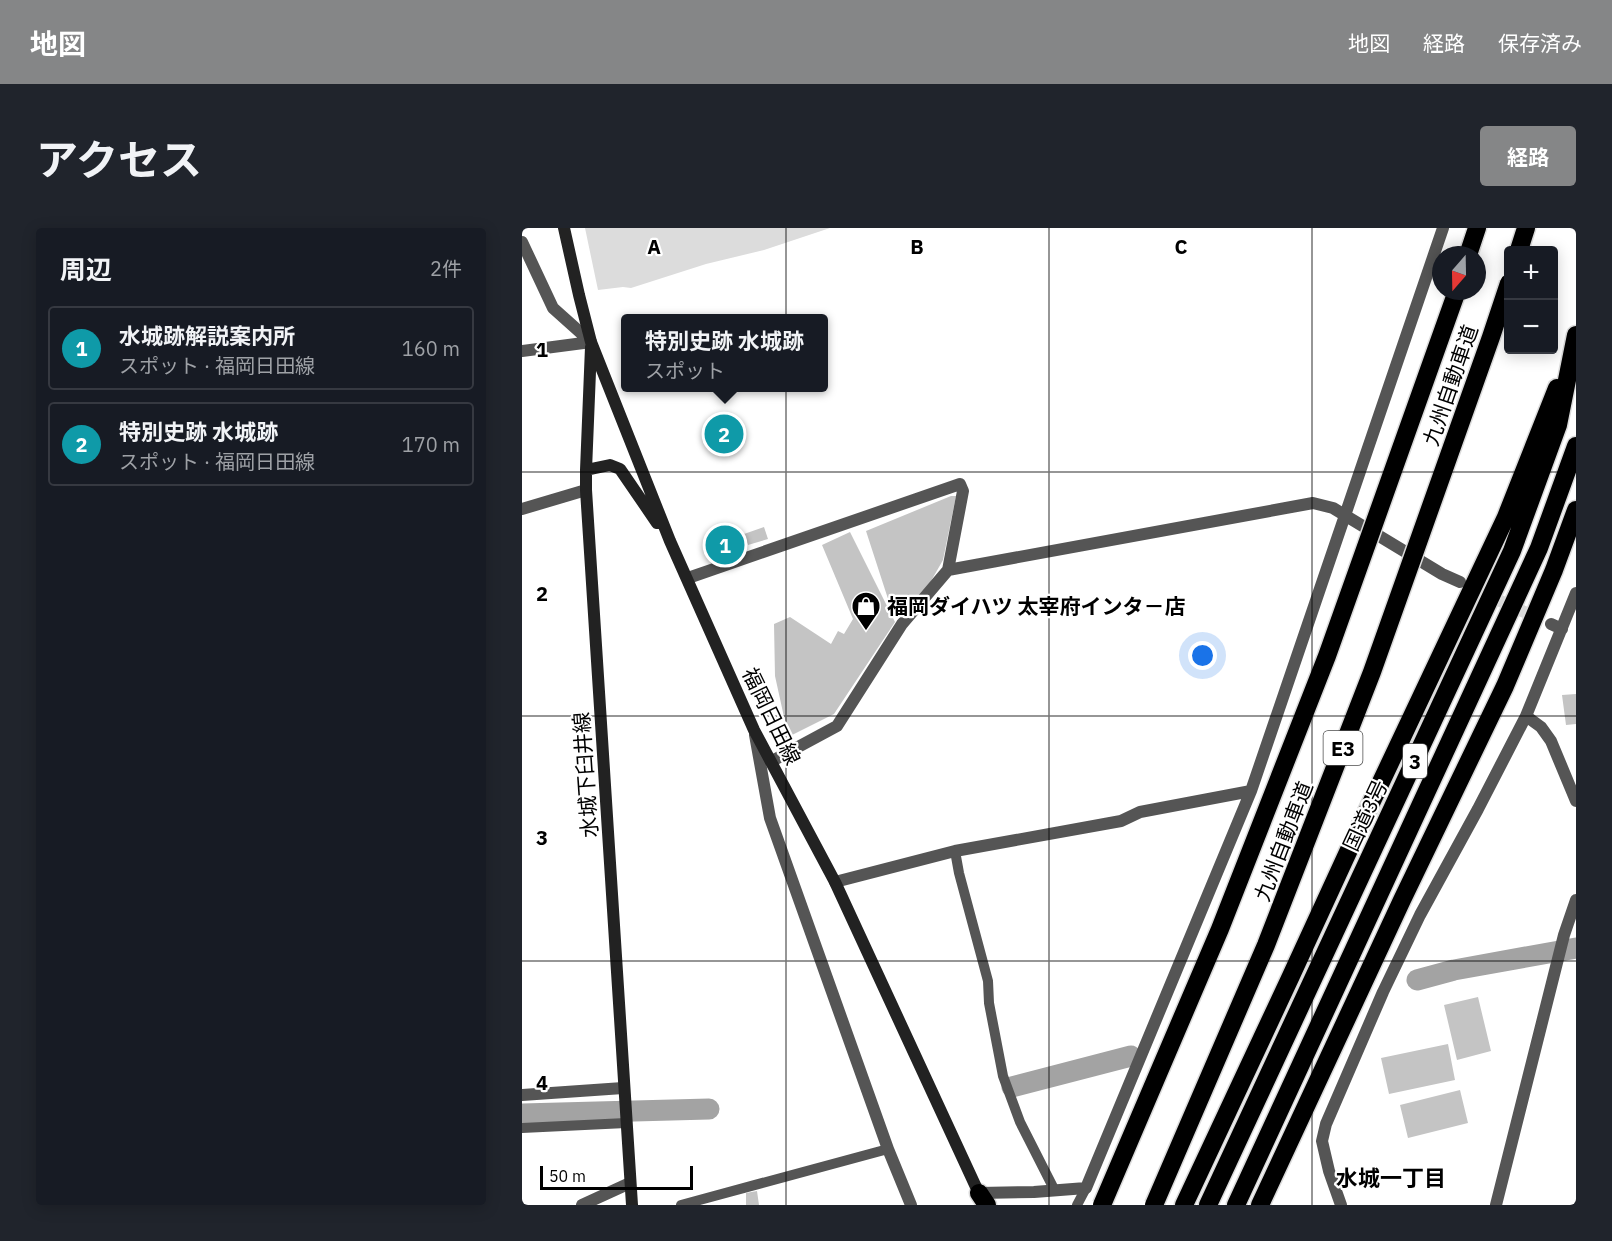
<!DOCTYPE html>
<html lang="ja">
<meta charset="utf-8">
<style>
body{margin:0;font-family:"IBM Plex Sans","Noto Sans JP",sans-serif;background:#20242c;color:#f1f3f6}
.controls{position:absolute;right:18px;top:18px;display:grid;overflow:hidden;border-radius:6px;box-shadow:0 3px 15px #0003}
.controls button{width:54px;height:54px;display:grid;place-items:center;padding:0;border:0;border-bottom:2px solid #363941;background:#171b24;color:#f1f3f6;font:30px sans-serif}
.compass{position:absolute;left:910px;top:18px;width:54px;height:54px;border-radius:50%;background:#171b24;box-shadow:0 3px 15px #0003;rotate:200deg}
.scale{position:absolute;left:18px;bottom:15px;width:153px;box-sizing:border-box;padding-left:6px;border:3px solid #000;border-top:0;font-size:16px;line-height:21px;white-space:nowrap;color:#000;-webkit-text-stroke:4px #fff;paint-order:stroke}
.you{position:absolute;left:681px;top:428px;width:21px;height:21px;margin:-15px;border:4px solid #fff;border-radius:50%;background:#1a73e8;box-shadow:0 0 0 9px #1a73e833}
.badge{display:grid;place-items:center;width:39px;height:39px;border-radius:50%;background:#858687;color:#fff;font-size:20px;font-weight:700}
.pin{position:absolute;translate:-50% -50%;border:3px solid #fff;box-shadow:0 2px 6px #0006}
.popup{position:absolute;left:99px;top:86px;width:207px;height:78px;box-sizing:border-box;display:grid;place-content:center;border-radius:6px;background:#171b24;filter:drop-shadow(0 2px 4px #0005);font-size:20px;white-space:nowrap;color:#9ea1a6}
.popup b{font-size:22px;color:#f1f3f6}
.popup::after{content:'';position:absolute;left:50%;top:100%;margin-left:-12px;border:12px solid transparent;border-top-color:#171b24}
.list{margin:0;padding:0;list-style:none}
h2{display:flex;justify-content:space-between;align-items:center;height:78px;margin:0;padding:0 24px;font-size:26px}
h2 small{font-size:20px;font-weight:400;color:#9ea1a6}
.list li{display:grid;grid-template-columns:39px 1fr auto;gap:18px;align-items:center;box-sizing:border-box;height:84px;margin:0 12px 12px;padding:0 12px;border:2px solid #363941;border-radius:6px}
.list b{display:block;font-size:22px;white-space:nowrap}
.list p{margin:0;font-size:20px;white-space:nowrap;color:#9ea1a6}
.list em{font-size:20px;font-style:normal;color:#9ea1a6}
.map{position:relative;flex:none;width:1054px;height:977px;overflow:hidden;border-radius:6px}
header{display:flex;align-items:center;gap:36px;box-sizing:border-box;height:84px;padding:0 30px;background:#858687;color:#fff}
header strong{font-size:28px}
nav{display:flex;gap:33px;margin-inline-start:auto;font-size:21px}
.intro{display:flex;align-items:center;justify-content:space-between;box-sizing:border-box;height:144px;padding:0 36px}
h1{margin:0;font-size:42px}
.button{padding:15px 27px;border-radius:6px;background:#858687;color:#fff;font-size:21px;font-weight:700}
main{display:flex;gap:36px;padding:0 36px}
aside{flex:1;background:#171b24;border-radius:6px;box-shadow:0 3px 15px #0003}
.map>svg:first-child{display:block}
</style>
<header>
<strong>地図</strong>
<nav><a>地図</a><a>経路</a><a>保存済み</a></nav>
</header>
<div class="intro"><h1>アクセス</h1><a class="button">経路</a></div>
<main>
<aside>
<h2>周辺<small>2件</small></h2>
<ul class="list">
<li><span class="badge" style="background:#0f9aa8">1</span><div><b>水城跡解説案内所</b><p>スポット · 福岡日田線</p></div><em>160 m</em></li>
<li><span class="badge" style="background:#0f9aa8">2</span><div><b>特別史跡 水城跡</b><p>スポット · 福岡日田線</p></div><em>170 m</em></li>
</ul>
</aside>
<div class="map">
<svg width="1054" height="977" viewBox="0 0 1054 977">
<rect width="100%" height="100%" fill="#fff"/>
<path fill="#dcdcdc" d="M63 0H308L242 22 184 36 109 60 101 59 76 62Z"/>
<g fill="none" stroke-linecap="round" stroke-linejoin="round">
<path stroke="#a3a3a3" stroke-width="21" d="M895 752 932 742 1054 720
M490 859 609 828
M0 886 187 881"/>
</g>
<path fill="#c4c4c4" d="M429 268H434L421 332 405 360 376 388 368 377 344 303Z
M242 299 246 311 226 317 222 306Z
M328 304 373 394 312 486 270 507 262 489 253 448 252 396 268 389 309 416 316 403 322 406 331 391 300 317Z
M211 309 215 320 195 326 191 315Z
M1054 466V496L1044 497 1040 467Z
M956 769 969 823 935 832 922 777Z
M926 816 933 852 867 866 859 830Z
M938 862 946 895 886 910 878 877Z
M235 963 237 977H224V965Z"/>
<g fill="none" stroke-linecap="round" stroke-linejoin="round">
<path stroke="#d9d9d9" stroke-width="12" stroke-dasharray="12 6" stroke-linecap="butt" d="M945 358 1029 396"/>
<g stroke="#dbdbdb" stroke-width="21">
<path id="highway" d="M997 22 1004 0
M946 27 955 0
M457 965 465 977
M662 977 769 748 826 624 984 289 1035 160
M686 977 990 323 1036 197 1054 107
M714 977 1017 320 1054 218
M738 977 880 672 983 458 1032 342 1054 282"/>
</g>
<path stroke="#555" stroke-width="10" d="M433 623 437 645 466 753 467 775 481 848 498 894 532 961
M0 900 104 895
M159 977 366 921
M555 977 564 960"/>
<path stroke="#555" stroke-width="12" d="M0 14 31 80 69 114
M0 123 69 114
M0 281 64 262
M166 350 438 256 441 263 426 342
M1029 396 1040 401
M1004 488 1019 499 1029 513 1054 573
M233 507 248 590 366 921 389 977
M250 533 315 498 380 396 426 342 791 275 811 280 920 346 938 354
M313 654 433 623 599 593 618 584 729 563
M0 867 101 860
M457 965 512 964 564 960 729 563 921 0
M60 977 108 955
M819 977 807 943 800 913 804 896 861 764 898 687 956 581 1004 488 1054 365
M974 977 1042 707 1054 672"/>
<path stroke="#222" stroke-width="12" d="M42 0 57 67 69 114 148 313 232 502 313 654 460 972
M69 119 64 242V262L110 977
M64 242 88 237 98 241 135 295"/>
<use href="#highway" stroke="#000" stroke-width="18"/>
<g stroke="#dbdbdb" stroke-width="21" stroke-linecap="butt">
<path id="highway-bridge" d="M580 977 698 701 805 428 935 63
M632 977 744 717 850 444 969 109 987 55"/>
</g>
<use href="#highway-bridge" stroke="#000" stroke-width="18"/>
</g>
<path fill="none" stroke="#000" stroke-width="1.5" stroke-opacity="0.55" d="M264 0V977M527 0V977M790 0V977M0 244H1054M0 488H1054M0 733H1054"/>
<defs>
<g id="shop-pin" transform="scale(1.5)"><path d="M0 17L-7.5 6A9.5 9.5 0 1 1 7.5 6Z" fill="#000" stroke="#fff"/><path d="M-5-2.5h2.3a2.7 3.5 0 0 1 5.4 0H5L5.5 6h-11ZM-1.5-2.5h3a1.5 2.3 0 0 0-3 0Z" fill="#fff"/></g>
</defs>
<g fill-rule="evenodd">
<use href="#shop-pin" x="344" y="378"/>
</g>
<g text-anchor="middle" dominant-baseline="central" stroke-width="4.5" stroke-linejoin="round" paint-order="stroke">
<g fill="#fff" stroke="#4c4c4c" stroke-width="1.5">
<rect x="801.5" y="503" width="39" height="34" rx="4.5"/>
<rect x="881" y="516" width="24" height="34" rx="4.5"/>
</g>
<g font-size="20" font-weight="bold" fill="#000">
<text x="821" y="520">E3</text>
<text x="893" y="533">3</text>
</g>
<g font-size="21" fill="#000" stroke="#fff">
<text transform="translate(928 157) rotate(-71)">九州自動車道</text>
<text transform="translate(250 488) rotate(64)">福岡日田線</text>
<text transform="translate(63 547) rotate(-94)">水城下臼井線</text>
<text transform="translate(843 587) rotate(-65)">国道3号</text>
<text transform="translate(761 613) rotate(-69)">九州自動車道</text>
</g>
<g font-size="21" font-weight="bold" fill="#000" stroke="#fff" text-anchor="start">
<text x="365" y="378">福岡ダイハツ 太宰府インタ－店</text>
</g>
<g font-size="22" font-weight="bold" fill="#000" stroke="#fff">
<text x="869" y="949">水城一丁目</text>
</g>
</g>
<g font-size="20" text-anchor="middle" font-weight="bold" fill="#000" stroke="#fff" stroke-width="4.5" stroke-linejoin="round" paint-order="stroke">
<text x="132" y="26">A</text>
<text x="395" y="26">B</text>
<text x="659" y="26">C</text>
<text x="20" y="129">1</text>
<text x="20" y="373">2</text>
<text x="20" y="617">3</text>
<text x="20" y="862">4</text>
</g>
</svg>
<div class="controls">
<button>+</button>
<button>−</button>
</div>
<svg class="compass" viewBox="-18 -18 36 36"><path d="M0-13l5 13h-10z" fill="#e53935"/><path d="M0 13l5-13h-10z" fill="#9ea1a6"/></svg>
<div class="scale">50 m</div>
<div class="you"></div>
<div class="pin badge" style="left:203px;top:317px;background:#0f9aa8">1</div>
<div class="pin badge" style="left:202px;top:206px;background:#0f9aa8">2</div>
<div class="popup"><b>特別史跡 水城跡</b>スポット</div>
</div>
</main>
